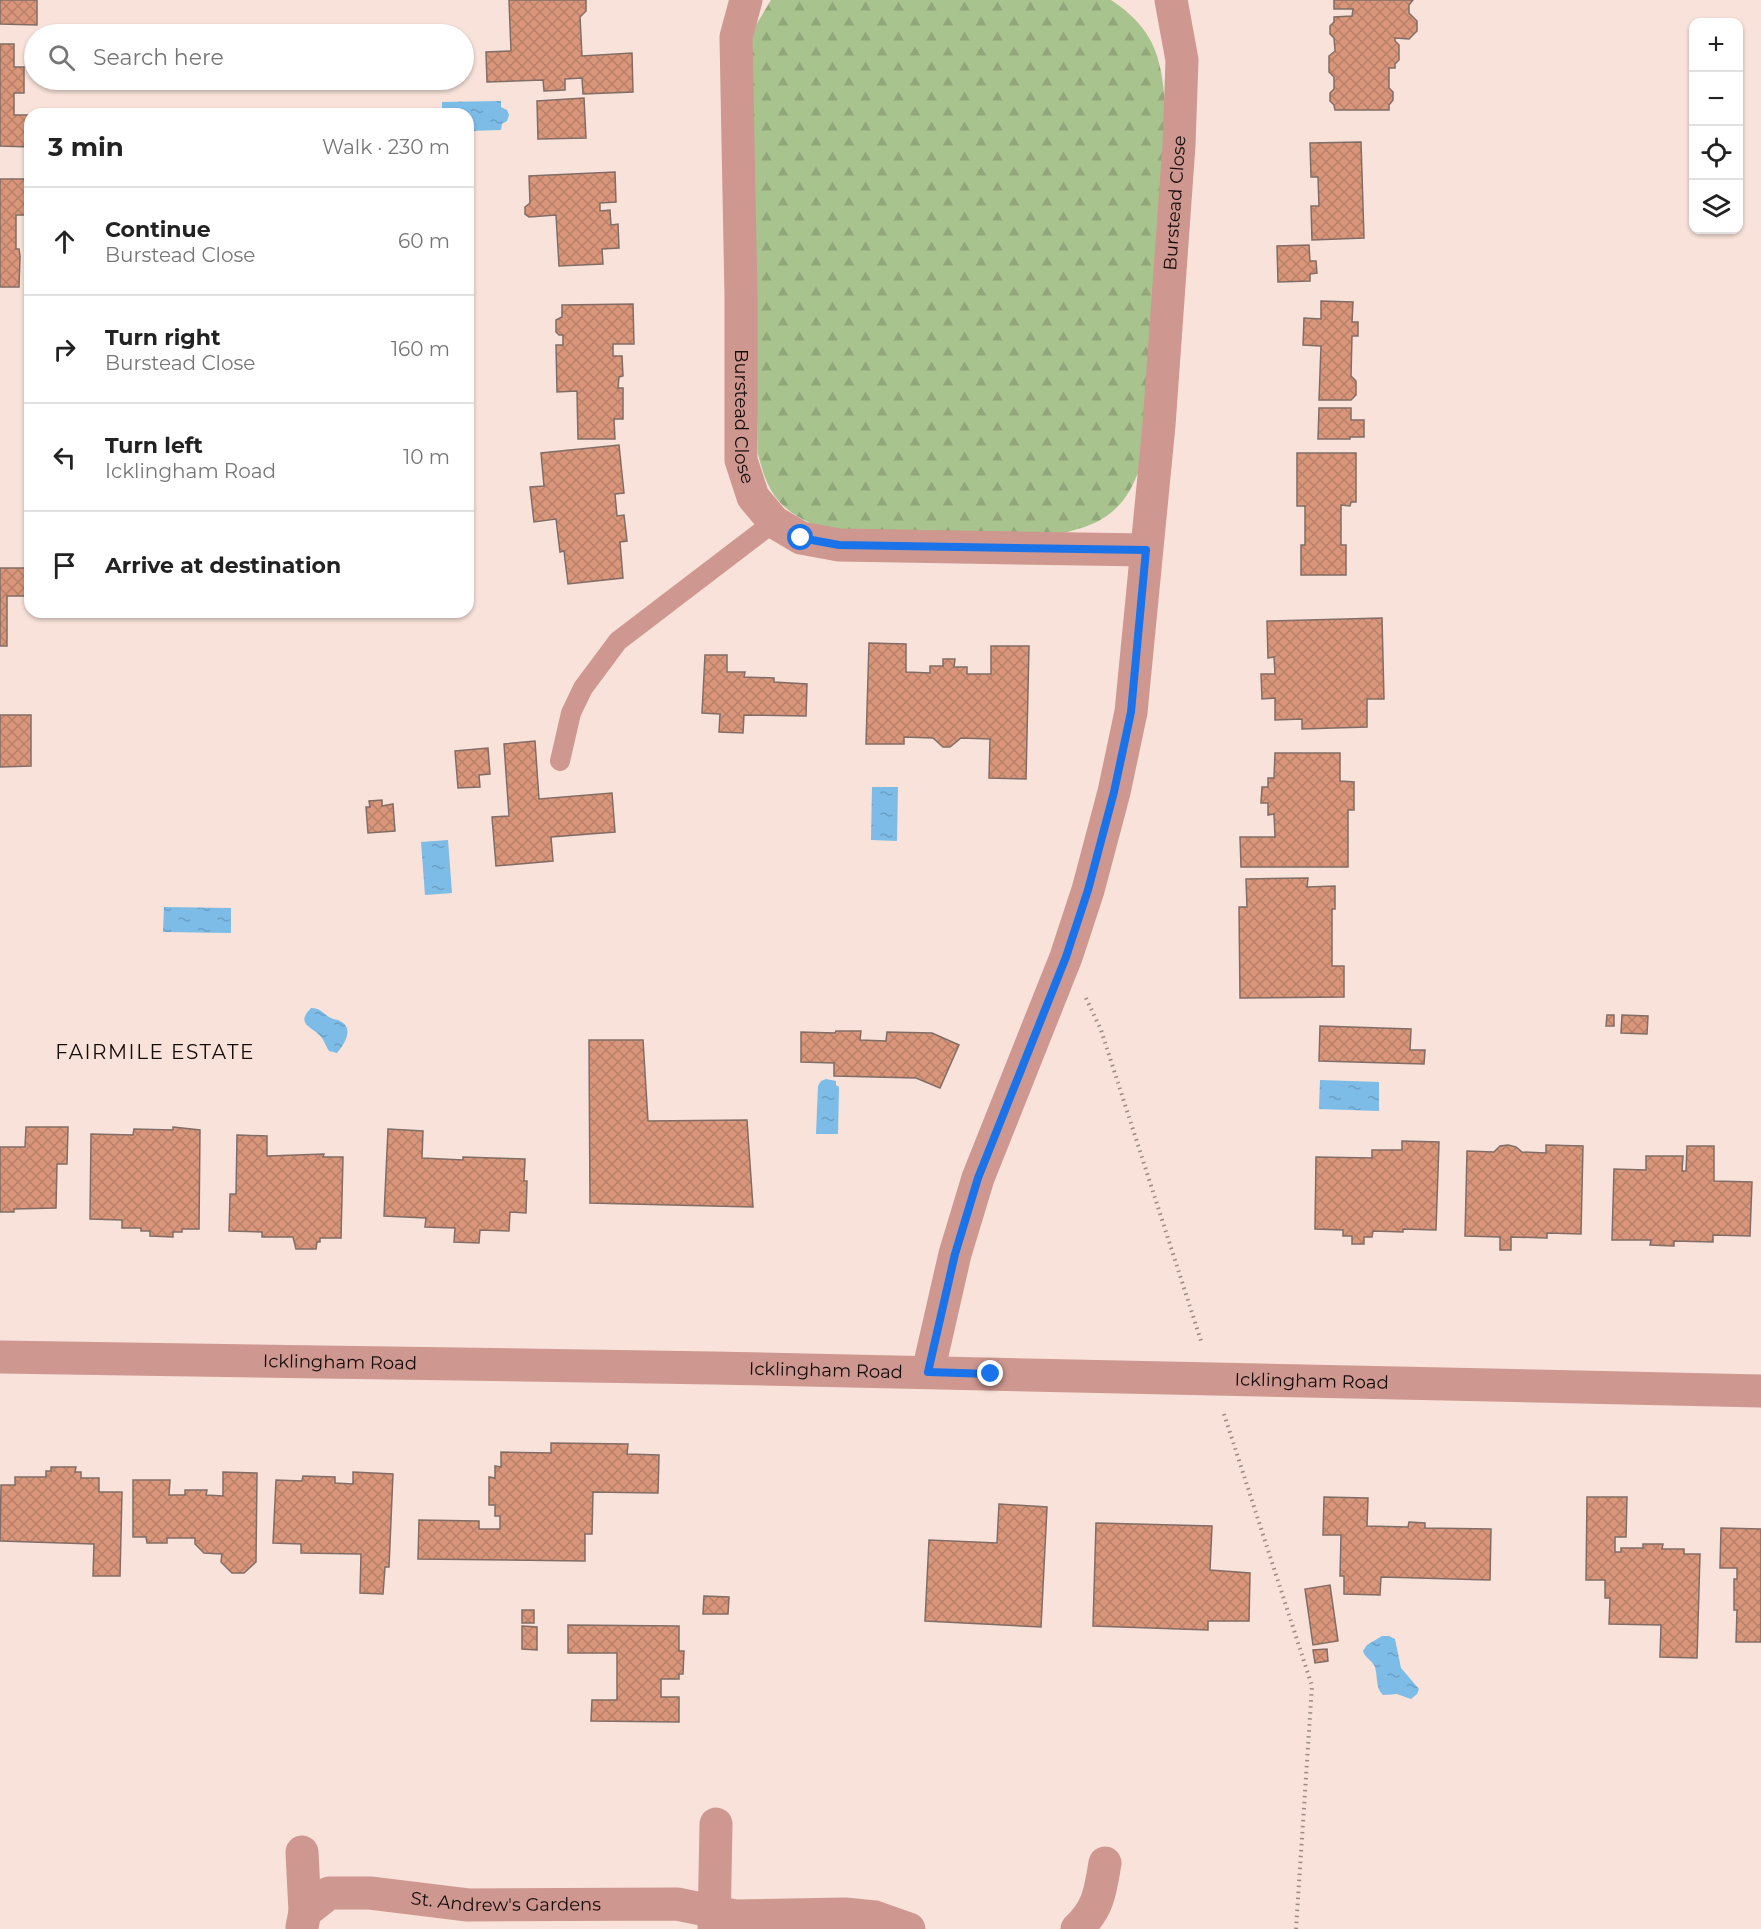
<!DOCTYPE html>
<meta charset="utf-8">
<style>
body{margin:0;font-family:Montserrat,sans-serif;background:#f6f6f6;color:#222}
.controls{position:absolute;right:18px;top:18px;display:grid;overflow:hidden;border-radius:12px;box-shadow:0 2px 4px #0004}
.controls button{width:54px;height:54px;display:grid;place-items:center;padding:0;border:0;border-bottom:2px solid #e0e0e0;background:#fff;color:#222;font:30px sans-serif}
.stop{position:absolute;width:18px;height:18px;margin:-14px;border:4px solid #1a73e8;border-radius:50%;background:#fff}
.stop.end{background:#1a73e8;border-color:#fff;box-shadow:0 2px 6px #0008}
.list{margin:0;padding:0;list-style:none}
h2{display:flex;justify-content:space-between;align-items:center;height:78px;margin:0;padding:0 24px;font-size:26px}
h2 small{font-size:20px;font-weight:400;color:#767676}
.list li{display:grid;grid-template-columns:39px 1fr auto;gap:18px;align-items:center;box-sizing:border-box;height:108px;padding:0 24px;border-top:2px solid #e0e0e0}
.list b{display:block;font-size:22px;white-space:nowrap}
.list p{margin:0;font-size:20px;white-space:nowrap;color:#767676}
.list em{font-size:20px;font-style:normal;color:#767676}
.icon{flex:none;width:33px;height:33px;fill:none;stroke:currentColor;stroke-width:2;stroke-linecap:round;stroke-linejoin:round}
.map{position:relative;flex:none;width:1761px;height:1929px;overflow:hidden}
.search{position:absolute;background:#fff;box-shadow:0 2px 4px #0004;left:24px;top:24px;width:450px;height:66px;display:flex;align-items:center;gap:15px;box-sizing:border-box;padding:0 21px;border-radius:33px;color:#767676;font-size:22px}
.panel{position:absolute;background:#fff;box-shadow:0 2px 4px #0004;left:24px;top:108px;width:450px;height:510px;border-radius:18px}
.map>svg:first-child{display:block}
</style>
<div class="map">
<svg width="1761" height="1929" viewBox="0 0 1761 1929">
<defs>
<pattern id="forest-firs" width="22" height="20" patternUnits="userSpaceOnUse" patternTransform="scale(1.5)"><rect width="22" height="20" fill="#a9c38e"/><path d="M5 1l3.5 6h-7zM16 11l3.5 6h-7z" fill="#91a679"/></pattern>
<pattern id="water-ripples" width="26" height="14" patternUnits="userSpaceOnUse" patternTransform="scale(1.5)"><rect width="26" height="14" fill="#7cbce7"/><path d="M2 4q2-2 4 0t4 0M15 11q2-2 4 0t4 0" fill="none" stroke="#6aa0c5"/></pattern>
<pattern id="building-cross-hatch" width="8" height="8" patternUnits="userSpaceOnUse" patternTransform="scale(1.5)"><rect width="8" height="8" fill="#d9967b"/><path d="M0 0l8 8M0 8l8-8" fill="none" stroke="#b98069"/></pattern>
</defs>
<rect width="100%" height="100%" fill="#f8e2d9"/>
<path fill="url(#forest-firs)" d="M771 0H1111C1162 34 1162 67 1167 124L1144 454C1130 505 1109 524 1058 534H839C811 524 783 515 769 486 764 477 761 465 758 454L748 63 753 30Z"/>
<path fill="url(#water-ripples)" d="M501 101V107L507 110 509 115 507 121 502 124 501 130 468 131V114H442V102Z
M872 787H898L897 841 871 840Z
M448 840 452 893 425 895 421 842Z
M164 907 231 908V933L163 932Z
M311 1008C321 1008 323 1014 331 1018 334 1020 337 1019 340 1021 355 1028 344 1045 337 1053L329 1051C326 1047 325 1042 322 1038 314 1027 294 1025 311 1008Z
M826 1079 836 1081V1085L839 1087 838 1134H816L818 1086 821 1081Z
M1320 1080 1379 1082V1111L1319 1109Z
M1382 1636H1389L1395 1639 1401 1668 1419 1689 1417 1694 1411 1699 1397 1694 1383 1695C1375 1687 1378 1677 1375 1667 1372 1660 1365 1658 1363 1651L1367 1645Z"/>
<path fill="url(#building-cross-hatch)" stroke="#816d66" stroke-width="1.5" d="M0 0H37V25L0 24Z
M509 0H586V11L580 17 582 56 632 53 633 92 583 94 582 78 565 79V90L544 91 543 80 487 82 486 52 511 51Z
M1334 0H1413L1409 5V13L1417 21V31L1409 39 1395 38V41L1399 45V60L1395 64V68H1389V88L1393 92V100L1389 105V110H1335L1334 105 1330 101V93L1334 89V77L1329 72V56L1335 51 1334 38 1330 34V26L1334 22V17L1352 16 1353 9H1334Z
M0 44H14V67H24V93H14V115H30V147L0 146Z
M584 98 586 138 538 139 537 101Z
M1361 142 1364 238 1312 240 1311 206H1319L1318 177H1311L1310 143Z
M615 172 616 202 600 203V211L610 210 611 225 618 224 619 248 602 249 603 264 559 266 556 215 529 217 525 214V207L530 203 529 176Z
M0 179H30V215H16V249H19L20 256 19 287H0Z
M1309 245 1310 261H1316L1317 273 1310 274V281L1278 282 1277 246Z
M1321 301 1353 302 1352 322H1358V336H1352L1351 376 1356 381V395L1351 400H1319L1321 346 1303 345 1304 318 1321 319Z
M633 304 634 344H613V356H622L623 376 619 377 618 388H623V419H614L615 439H578L577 391 557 392 556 345H563V335H559L556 332V320L562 317V305Z
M1319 408H1351V420H1364V437H1350V439H1318Z
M619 445 624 493 615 494 617 516 624 515 627 541 620 542 623 578 568 584 564 551 560 552 556 519 534 522 530 487 544 486 541 453Z
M1297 453H1356V502H1351L1350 506 1341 505V545H1346V575H1301V545H1305V506H1297Z
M0 568H30V596H7V646H0Z
M1382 618 1384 699H1367V727L1302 729V719L1275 720V698L1262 699 1261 674H1275L1274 657 1268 658 1267 621Z
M869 643 906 644V672L930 673V666H943V659H955L954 667H967V674H991V646H1029L1026 779 989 778 990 739 961 738 950 747H943L933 738 904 737V744H866Z
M705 655H727V672H745L744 677 774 678V682L807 684 806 716 744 715 743 733 719 732 720 714 702 713Z
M0 715H31V766L0 767Z
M535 741 539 799 612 793 615 832 551 837 553 861 496 866 492 817 509 816 504 744Z
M488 748 490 774 479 775 480 787 458 788 455 751Z
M1275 753H1340V781L1354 782V810H1348V867H1241L1240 837H1275L1274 814 1268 815V803H1261L1262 787H1268V778H1274Z
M382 800V806L393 804 395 831 368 833 366 807H370L369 801Z
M1308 878 1307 887 1335 886V909H1332V966H1344V997L1240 998 1239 907H1247L1246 879Z
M1607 1015H1614V1026H1606Z
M1622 1015 1648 1016 1647 1034 1621 1033Z
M1320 1026 1411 1029 1410 1050H1425L1424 1064 1319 1061Z
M836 1031H861L860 1040 886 1041 887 1032 932 1033 959 1045 940 1088 916 1078 834 1076V1063L801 1062V1032L835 1033Z
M589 1040H643L648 1121 747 1120 753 1207 590 1203Z
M26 1127H68L67 1164H57L56 1208 14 1209V1212H0V1147H25Z
M173 1127 200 1130 199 1229H182V1232H173V1237L150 1236V1231H141V1228H122V1220L90 1219 91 1134 133 1135 134 1129 173 1130Z
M388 1129 423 1131 422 1158 463 1160V1157L525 1159 524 1181H527L526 1213 510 1212 509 1231 480 1230 479 1243 454 1242 455 1228 425 1227 426 1218 384 1216Z
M237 1135 267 1136V1156L324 1154 323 1157H343L341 1238H320V1242H317L316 1249H296L293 1237H262V1232L229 1231 230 1194H236Z
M1402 1141 1439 1142 1436 1230 1403 1229V1232L1373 1231 1372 1237H1364V1244H1352V1236H1343V1230L1315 1229 1316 1157 1372 1158V1150H1402Z
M1508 1145 1516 1147 1522 1152 1546 1153V1145L1583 1146 1581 1234 1547 1233V1238L1511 1237V1250H1500V1237L1465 1236 1467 1151 1494 1152 1500 1146Z
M1687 1146H1714V1181L1752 1182 1750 1236 1713 1235V1242L1674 1241V1246L1650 1245 1651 1240H1612L1614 1169 1646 1170V1156H1683L1682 1171H1686Z
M551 1443 628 1444 627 1454 659 1455 658 1493 593 1492 592 1534H585V1561L418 1559 419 1520 479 1521V1529H500V1516H495V1505H489V1477L495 1478V1466L501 1467V1452L551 1453Z
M51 1467H76L75 1472H81V1478H99V1492H122L120 1576H93L94 1544 0 1541 1 1485H15V1477H46V1471H51Z
M223 1472 257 1473 256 1562 244 1573H232L221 1562 222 1554 204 1553 195 1544V1538H167V1543H147L146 1537H133V1480H170L169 1495H185V1490H207L206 1495 223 1496Z
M353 1472 393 1474 389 1567H385L383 1594 360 1593 361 1554 301 1553V1544L273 1543 276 1480 302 1481 303 1476 335 1477V1483L353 1484Z
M1324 1497 1368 1498 1367 1526 1408 1527 1409 1522 1425 1523V1528L1491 1529 1490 1580 1381 1577 1380 1595 1344 1594V1576H1340L1341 1535H1323Z
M1587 1497H1627L1626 1537H1615V1552H1621V1548H1643V1544H1663L1662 1549H1684V1554H1700L1697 1658 1660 1657 1661 1625 1609 1624 1610 1598H1605V1580H1586Z
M999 1504 1047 1507 1041 1627 925 1621 929 1540 997 1543Z
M1096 1523 1212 1526 1210 1570 1250 1573 1249 1621H1208V1630L1093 1626Z
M1721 1528 1761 1529V1642H1736L1737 1610H1734V1579H1737V1568H1720Z
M1330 1585 1338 1641 1313 1645 1305 1589Z
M704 1596 729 1597 728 1614H703Z
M522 1610H534V1623H522Z
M568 1625 679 1626V1651H684L683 1674H679V1679H661V1697H679V1722L591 1721 592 1700H617V1653H568Z
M522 1626 537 1627V1650L522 1649Z
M1327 1649 1328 1661 1315 1663 1313 1650Z"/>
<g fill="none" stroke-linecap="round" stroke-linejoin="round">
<path stroke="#9c8b85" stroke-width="4" stroke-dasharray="1.5 4.5" stroke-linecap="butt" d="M1086 998 1101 1030 1202 1344
M1224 1414 1312 1686 1296 1929"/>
<path stroke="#ce9790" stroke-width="20" d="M560 761 571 713 583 688 618 641 774 522"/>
<g stroke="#ce9790" stroke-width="33">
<path id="s1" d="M746 0 736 37 741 297V460L753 497 774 522 801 538 839 545 1146 550"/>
<path id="s2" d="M0 1357 713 1368 1761 1391"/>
<path id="s3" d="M928 1372 955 1254 978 1178 1066 957 1088 890 1114 792 1131 712 1159 425 1179 145 1182 60 1171 0"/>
<path d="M302 1852 305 1912 302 1927"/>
<path id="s4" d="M305 1912 329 1893H370L468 1905 677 1904 735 1916 845 1914 875 1917 909 1929"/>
<path d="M714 1929 716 1824"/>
<path d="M1077 1929C1099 1908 1100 1892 1105 1863"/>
</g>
</g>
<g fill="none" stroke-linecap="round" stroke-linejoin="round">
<path stroke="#1a73e8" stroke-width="8" d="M801 538 839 545 1146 550 1131 712 1114 792 1088 890 1066 957 978 1178 955 1254 928 1372 991 1374"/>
</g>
<g text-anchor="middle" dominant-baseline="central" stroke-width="5" stroke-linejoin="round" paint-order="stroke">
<g font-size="18" fill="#140c0a" stroke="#f8e2d9">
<text stroke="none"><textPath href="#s3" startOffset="1203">Burstead Close</textPath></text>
<text stroke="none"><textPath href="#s1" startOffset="418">Burstead Close</textPath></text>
<text stroke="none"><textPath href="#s2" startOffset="340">Icklingham Road</textPath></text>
<text stroke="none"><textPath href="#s2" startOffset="826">Icklingham Road</textPath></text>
<text stroke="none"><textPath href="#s2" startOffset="1312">Icklingham Road</textPath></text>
<text stroke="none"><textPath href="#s4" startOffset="208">St. Andrew's Gardens</textPath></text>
</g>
<g font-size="20" letter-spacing="1.5" fill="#140c0a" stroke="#f8e2d9">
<text x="155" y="1052">FAIRMILE ESTATE</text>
</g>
</g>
</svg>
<div class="controls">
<button>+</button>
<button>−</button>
<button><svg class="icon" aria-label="locate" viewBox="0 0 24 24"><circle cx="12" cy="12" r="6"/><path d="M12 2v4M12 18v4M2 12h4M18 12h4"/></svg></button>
<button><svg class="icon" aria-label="layers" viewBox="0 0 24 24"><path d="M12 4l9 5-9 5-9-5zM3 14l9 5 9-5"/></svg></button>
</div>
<div class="stop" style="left:801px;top:538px"></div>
<div class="stop end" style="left:991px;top:1374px"></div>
<div class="search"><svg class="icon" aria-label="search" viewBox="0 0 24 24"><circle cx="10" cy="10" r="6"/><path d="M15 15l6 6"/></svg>Search here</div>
<section class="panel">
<h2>3 min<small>Walk · 230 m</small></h2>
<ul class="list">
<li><svg class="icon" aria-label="ahead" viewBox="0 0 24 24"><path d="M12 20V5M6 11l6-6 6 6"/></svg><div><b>Continue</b><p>Burstead Close</p></div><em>60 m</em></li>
<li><svg class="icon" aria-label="right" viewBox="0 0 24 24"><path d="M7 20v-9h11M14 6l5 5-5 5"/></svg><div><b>Turn right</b><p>Burstead Close</p></div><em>160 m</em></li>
<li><svg class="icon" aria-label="left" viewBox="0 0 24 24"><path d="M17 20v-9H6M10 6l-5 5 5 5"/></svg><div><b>Turn left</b><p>Icklingham Road</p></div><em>10 m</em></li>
<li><svg class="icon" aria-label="arrive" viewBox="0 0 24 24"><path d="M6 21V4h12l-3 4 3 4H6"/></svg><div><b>Arrive at destination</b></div></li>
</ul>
</section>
</div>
